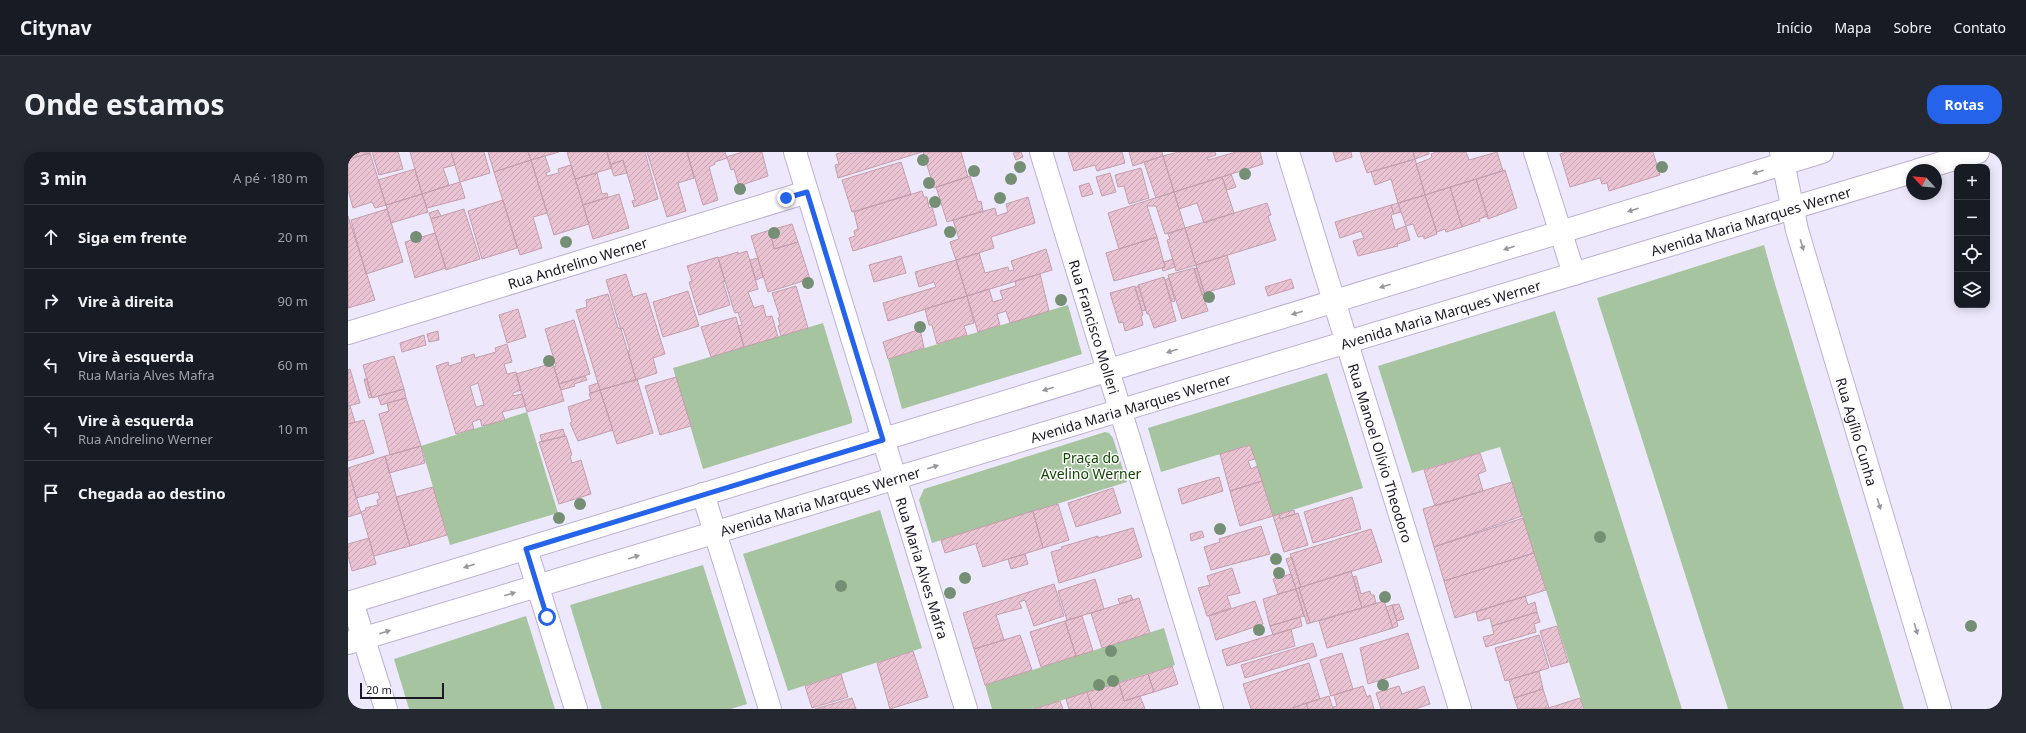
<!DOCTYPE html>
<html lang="pt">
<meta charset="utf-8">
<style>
body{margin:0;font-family:"Noto Sans",sans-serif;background:#242831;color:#f1f3f6}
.controls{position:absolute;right:12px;top:12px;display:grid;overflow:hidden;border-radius:8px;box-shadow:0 2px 10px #0003}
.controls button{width:36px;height:36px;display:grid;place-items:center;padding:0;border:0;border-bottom:1px solid #363941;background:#171b24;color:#f1f3f6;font:20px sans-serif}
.compass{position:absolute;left:1558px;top:12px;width:36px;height:36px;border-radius:50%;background:#171b24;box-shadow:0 2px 10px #0003;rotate:296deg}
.scale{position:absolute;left:12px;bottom:10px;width:84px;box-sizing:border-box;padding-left:4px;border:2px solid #1c1825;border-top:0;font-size:11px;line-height:14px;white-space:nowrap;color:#1c1825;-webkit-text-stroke:3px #fff;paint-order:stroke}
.stop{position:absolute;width:12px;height:12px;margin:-9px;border:3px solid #2563eb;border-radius:50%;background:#fff}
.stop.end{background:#2563eb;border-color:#fff;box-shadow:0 1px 4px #0008}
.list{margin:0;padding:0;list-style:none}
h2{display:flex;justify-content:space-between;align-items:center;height:52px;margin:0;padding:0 16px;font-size:17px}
h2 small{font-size:13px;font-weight:400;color:#9ea1a6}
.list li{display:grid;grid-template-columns:26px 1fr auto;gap:12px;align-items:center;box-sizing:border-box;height:64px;padding:0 16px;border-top:1px solid #363941}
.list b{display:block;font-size:15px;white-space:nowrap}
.list p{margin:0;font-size:13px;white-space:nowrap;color:#9ea1a6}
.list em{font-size:13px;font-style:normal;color:#9ea1a6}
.icon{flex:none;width:22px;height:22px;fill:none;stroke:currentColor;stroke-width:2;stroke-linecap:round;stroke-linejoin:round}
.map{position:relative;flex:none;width:1654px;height:557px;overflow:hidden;border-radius:16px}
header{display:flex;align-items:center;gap:24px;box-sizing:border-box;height:56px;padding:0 20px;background:#171b24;border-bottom:1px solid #363941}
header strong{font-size:19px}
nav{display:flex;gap:22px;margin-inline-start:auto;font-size:14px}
.intro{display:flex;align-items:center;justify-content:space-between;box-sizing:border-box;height:96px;padding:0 24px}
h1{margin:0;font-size:28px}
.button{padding:10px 18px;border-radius:16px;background:#2563eb;color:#fff;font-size:14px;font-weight:700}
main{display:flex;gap:24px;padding:0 24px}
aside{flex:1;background:#171b24;border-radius:16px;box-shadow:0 2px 10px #0003}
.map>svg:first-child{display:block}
</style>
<header>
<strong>Citynav</strong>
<nav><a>Início</a><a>Mapa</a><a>Sobre</a><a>Contato</a></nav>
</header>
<div class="intro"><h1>Onde estamos</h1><a class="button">Rotas</a></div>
<main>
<aside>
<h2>3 min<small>A pé · 180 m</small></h2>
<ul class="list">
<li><svg class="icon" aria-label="ahead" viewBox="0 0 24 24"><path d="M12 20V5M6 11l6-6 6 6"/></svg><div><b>Siga em frente</b></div><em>20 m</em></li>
<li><svg class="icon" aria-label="right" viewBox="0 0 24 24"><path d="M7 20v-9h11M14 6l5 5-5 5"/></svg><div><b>Vire à direita</b></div><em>90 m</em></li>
<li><svg class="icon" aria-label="left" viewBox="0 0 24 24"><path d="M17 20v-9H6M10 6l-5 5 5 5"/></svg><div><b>Vire à esquerda</b><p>Rua Maria Alves Mafra</p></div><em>60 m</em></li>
<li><svg class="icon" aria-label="left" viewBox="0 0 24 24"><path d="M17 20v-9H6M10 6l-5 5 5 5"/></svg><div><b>Vire à esquerda</b><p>Rua Andrelino Werner</p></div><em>10 m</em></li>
<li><svg class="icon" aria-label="arrive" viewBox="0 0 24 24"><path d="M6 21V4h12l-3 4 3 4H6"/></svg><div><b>Chegada ao destino</b></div></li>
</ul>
</aside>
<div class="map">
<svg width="1654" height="557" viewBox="0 0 1654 557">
<defs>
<pattern id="building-hatch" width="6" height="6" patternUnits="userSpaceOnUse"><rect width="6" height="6" fill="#eac3d2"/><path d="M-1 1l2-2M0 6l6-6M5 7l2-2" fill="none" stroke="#c8a7b4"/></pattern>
</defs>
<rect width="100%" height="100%" fill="#eee8fd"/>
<path fill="#a6c4a0" d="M1416 93 1427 132 1556 557H1380L1249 146Z
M720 153 734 202 554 257 540 207Z
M1207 159 1334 557H1236L1152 295 1064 321 1030 214Z
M475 171 504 266V271L355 317 325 216Z
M979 221 1015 336 925 364 902 293 813 320 800 276Z
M179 260 210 361 102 393 73 294Z
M757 280 761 281 765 286 779 330 584 391 571 348 576 337Z
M532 358 574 496 440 539 395 402Z
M355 413 399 552 383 557H254L222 453Z
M178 464 207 557H61L46 507Z
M816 476 827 513 686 557H644L637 533Z"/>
<path fill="url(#building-hatch)" stroke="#c39ead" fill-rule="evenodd" d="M3 0H22V1L5 6Z
M24 0H50L55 17 31 23Z
M62 0H103L107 13 95 16 101 33 74 42Z
M103 0H136L142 21 112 30Z
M140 0H180L183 8 146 20Z
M180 0H211L183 8Z
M219 0H259L264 16 227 27Z
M259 0H297L310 47 286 55 284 49 287 48 275 8 262 13Z
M299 0H339L346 26 330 31 338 59 319 65Z
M339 0H377L379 6 367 10V12L361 15 370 48 355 53Z
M394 0H414L420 24 391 34 386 17 383 18 379 5Z
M496 0 500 1 574 0 490 26 487 13 491 12 488 2Z
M575 0H613L620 25 586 36Z
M673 0 675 5 668 8 665 1Z
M720 0H774L777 11 749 19 747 13 726 19Z
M781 0H814L815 4 785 14Z
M830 0H867L868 3 859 6 860 8 888 0H912L915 12 826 40 815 4Z
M985 0H1003L1004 5 988 10Z
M1012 0H1065L1067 7 1019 21Z
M1065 0H1081V2L1067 7Z
M1088 0H1118L1121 8 1149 0 1155 19 1077 43 1068 12 1081 7 1084 5 1083 2Z
M1218 0H1305L1312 23 1261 39 1259 31 1254 32 1252 26 1222 35 1212 2Z
M22 1 38 53 27 56 24 50 5 56 0 38V7Z
M197 4 202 19 198 21 199 24 211 21 210 17 223 13 241 72 206 83 183 8Z
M815 4 826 40 808 46 796 10Z
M1067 7 1077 43 1050 51 1043 27 1027 33 1023 20Z
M183 8 199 61 185 65 194 96 172 103 146 20Z
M275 8 279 21 266 24 262 13Z
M553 10 563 42 504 60 494 28Z
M793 16 801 46 781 52 776 34 770 35 767 23Z
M67 17 74 42 38 53 30 28Z
M1157 18 1169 56 1140 67 1128 27Z
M249 21 254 42 259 41 260 45 235 53 227 27Z
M762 21 768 40 754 44 748 25Z
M883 22 888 35 879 38 874 25Z
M622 24 630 50 633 49 635 59 599 70 588 35Z
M874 25 886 61 856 71 849 51 831 57 826 40Z
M1128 27 1140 64 1131 67 1132 69 1114 75 1102 35Z
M112 30 117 46 79 56 74 42Z
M741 31 745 42 734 45 731 34Z
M1102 35 1114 75 1098 80 1097 77 1089 80 1077 43Z
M574 39 576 45H579L581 56 584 55 589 73 505 99 501 86 507 84 506 79 510 77 506 60Z
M826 40 837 76 817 82 808 54H799L809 85 771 97 760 61Z
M74 42 80 60 43 71 38 53Z
M271 42 281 76 245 87 235 53Z
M1077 43 1089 82 1076 87V84L1070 85 1065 72 1058 74 1050 51Z
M680 45 687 71 643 85 646 96 608 108 602 90 611 87 605 68 647 56 649 64 660 60 658 52Z
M155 48 169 96 134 107 120 59Z
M919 51 923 63 920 64 928 88 848 113 837 76Z
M1050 51 1053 60 1046 62 1043 53Z
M1043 53 1046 62 1043 63 1047 78 1058 74 1062 88 1049 92 1050 94 1010 104 1005 89 1016 86 1013 79 992 86 987 70Z
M39 57 55 110 18 122 3 68Z
M116 57 132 107 98 118 83 67Z
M90 58 93 64 83 67 81 61Z
M0 64 27 148 0 156Z
M444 72 450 90 426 97 422 78Z
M837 76 848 113 828 119 819 88 822 87 820 82Z
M422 78 426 97 450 90 462 127 420 140 403 84Z
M87 81 98 116 67 126 57 90Z
M809 85 817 115 766 129 758 101Z
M698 97 704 118 619 144 608 108 631 101 637 121 660 115 661 119 666 118 663 109Z
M399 99 410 137 400 140 406 156 415 153 418 165 424 164 430 185 396 195 390 174 394 173 390 160 387 161 386 159 370 106 390 100V102Z
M879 103 887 132 856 141 848 113Z
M553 104 558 121 526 130 521 113Z
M370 105 377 129 375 130 382 153 351 163 341 130 344 129 339 114Z
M410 106 415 125 408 128 402 108Z
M825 107 827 115 815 119 814 116 817 115 816 110Z
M608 108 619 144 540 169 535 151 588 135 586 130 571 135 567 120Z
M846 116 860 159 834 167 820 123Z
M849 116 857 142 854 143 846 117Z
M278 122 285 145 298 141 317 202 305 206 309 221 288 228 280 199H282L275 176 273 177 272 175 258 128Z
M692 122 701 159 662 171 658 159 649 162 652 173 630 180 619 144 641 137 645 150 655 147 652 139 668 134 667 129Z
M816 125 828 169 806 176 801 162H799L790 133Z
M821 126 827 149 824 150 817 128Z
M943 127 946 136 920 144 917 135Z
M448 134 460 176 433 184 430 174 432 173 430 166 432 165 424 141Z
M787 134 795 163 793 164 795 173 777 179 775 170 771 171 762 141Z
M791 134 798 158 794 159 787 136Z
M340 139 351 174 315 185 305 150Z
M260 142 270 176 273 177 288 228 252 238 228 158 239 155 238 148Z
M619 144 626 171 616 174 619 183 589 192 584 173H581L577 157Z
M170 157 178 185 159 191 151 163Z
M388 165 396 195 363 205 353 175Z
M226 168 242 222 211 232 206 215 208 214 197 177Z
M572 177 576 196 540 207 535 190Z
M90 179 91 188 81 190 79 182Z
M76 183 78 193 54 200 52 191Z
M159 192 164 210 156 212 159 222 168 220 173 238 165 241V244L174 242 178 254 154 260 157 268 134 274 132 267 124 270 126 277 108 282 88 214 100 210 101 214 114 210 113 206 126 202 127 206 148 200 147 196ZM130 231 136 253 128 255 122 234Z
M46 204 56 237 24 246 15 213Z
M205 211 216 249 179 260 168 222Z
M2 217 12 251 0 254V218Z
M237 224 239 228 226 232 227 234 213 238 211 232Z
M328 225 343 274 312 283 297 234Z
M16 227H19L24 245 21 246Z
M289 227 305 281 269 292 252 238Z
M250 231 252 238 242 241 241 234Z
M56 237 58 246 33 253 30 244Z
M252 238 265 278 230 289 222 271 224 270 220 255 243 247 241 242Z
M58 246 73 294 42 303 31 262 41 259 39 251Z
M0 254H2L7 270 0 272Z
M16 268 26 301 0 309V272Z
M215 277 217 284 194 290 192 283Z
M218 284 224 303 222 304 224 311 233 308 243 342 211 352 191 290Z
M902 293 907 307 900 309 903 317 909 314 914 329 882 339 872 302Z
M73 294 77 311 41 321 37 304Z
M1132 301 1138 319 1130 322 1135 339 1087 354 1076 318Z
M37 304 62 394 26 404 13 360 18 358 17 356 30 353 29 348 32 347 30 340 8 346 0 316Z
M0 317 13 361 0 365Z
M871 325 875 339 834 352 830 337Z
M914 329 925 364 892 374 882 339Z
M1164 330 1174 364 1086 395 1075 357Z
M85 335 99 383 62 394 48 345Z
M765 336 773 361 728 375 720 351Z
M1004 345 1013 377 965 391 956 360Z
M710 352 721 388 695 396 685 359Z
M946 358 947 362 932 367 931 362Z
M685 359 695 396 635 415 628 393 630 391 597 401 593 388Z
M950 361 960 393 936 400 925 364 931 362 932 367Z
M1175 366 1186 401 1096 429 1086 395Z
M913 374 922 402 863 418 856 395 872 390 871 387Z
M785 376 794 405 711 431 703 400 714 397 713 395 750 384V386Z
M1023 377 1034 410 953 435 942 402Z
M854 379 856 385 843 389 842 382Z
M21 386 28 412 4 419 0 404V392Z
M1186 401 1198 438 1107 466 1096 429Z
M677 402 680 412 663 417 660 407Z
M944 405 953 435 948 437 938 407Z
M884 416 892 441 879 444 883 456 859 464 850 436 862 433 859 424Z
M1003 419 1014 456 962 471 951 436Z
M943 422 948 437 930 442 925 427Z
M1008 424 1013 442 1022 439 1023 443H1026L1028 451 1014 456 1005 425Z
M747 427 756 457 719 468 710 439Z
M706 432 716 464 686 474 677 448 671 450 674 456 648 463 656 488 626 497 615 461Z
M951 436 962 471 959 472 948 437Z
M948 437 956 464 922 474 915 447Z
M783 443 785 448 772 452 770 447Z
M1177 444 1180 453 1187 450 1189 460 1144 474 1142 466 1130 469 1128 460Z
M791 446 802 481 754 496 743 461Z
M907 449 915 472 868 488 861 464Z
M1036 449 1045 476 979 496 971 469Z
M1051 452 1056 467 1049 469 1044 453Z
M1044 453 1050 474 1045 476 1038 455Z
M1189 460 1192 470 1186 472 1188 480 1138 495 1135 485 1146 482 1144 474Z
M734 464 745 499 728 504 717 469Z
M952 465 954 474 925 483 922 474Z
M717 469 728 504 693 515 682 480Z
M1209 474 1220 510 1203 515 1192 479Z
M943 477 947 494 879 514 874 498Z
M1060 481 1071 516 1020 532 1012 496Z
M672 483 684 518 637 533 626 497Z
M1191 483 1201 516 1157 529 1147 496Z
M965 491 969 504 897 526 893 513Z
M565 499 580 545 542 557 529 511Z
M994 501 1005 537 983 544 972 508Z
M961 511 972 547 941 557H903L895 532Z
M824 514 830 532 806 540 800 522Z
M1191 519 1195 537 1166 546 1161 528Z
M493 522 500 545 464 556 457 534Z
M800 522 806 540 776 549 771 531Z
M771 531 776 549 792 544 797 557H744L739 540Z
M1015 534 1019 545 1022 543 1026 557H985V555L989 554 986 543Z
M1051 534 1054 542 1076 534 1082 552 1067 557H1033L1028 541Z
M1195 537 1201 556 1170 557 1166 546Z
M739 540 744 557H721L718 547Z
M981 544 985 557H960L958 551Z
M504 546 508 557H467Z
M1232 546 1236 557H1196L1207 554Z
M712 549 715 557H686Z
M958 551 960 557H945V556Z"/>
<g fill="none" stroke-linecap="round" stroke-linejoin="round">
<g stroke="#bbb1d3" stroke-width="24">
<g id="minor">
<path id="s1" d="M447 0 618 557"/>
<path id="s2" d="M693 0 864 557"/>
<path id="s3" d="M940 0 1112 557"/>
<path d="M1187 0 1226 122"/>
<path d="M1570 18 1630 0"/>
<path id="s4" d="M0 181 459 40"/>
<path d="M355 342 422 557"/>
<path d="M178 397 228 557"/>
<path d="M4 450 38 557"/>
<path d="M0 451 1474 0"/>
<path id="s5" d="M0 491 1564 20"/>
</g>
</g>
<g stroke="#bbb1d3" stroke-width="24">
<g id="major">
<path id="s6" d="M1433 0 1449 78 1592 557"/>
</g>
</g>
<use href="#minor" stroke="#fff" stroke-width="22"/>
<use href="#major" stroke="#fff" stroke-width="22"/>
</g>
<g fill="#758f74">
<circle cx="575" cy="8" r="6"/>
<circle cx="672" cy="15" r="6"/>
<circle cx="1314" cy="15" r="6"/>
<circle cx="626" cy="19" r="6"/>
<circle cx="897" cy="22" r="6"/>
<circle cx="663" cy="27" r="6"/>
<circle cx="581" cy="31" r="6"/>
<circle cx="392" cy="37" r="6"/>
<circle cx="652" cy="46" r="6"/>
<circle cx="587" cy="50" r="6"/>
<circle cx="602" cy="80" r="6"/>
<circle cx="426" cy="81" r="6"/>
<circle cx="68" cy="85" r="6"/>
<circle cx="218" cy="90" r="6"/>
<circle cx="460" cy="131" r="6"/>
<circle cx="861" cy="145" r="6"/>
<circle cx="713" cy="148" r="6"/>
<circle cx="572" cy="175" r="6"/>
<circle cx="201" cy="209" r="6"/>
<circle cx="232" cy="352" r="6"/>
<circle cx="211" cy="366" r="6"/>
<circle cx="872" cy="377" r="6"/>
<circle cx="1252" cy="385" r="6"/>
<circle cx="928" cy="407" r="6"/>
<circle cx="931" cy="421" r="6"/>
<circle cx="617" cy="426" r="6"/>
<circle cx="493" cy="434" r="6"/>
<circle cx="602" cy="441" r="6"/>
<circle cx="1037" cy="445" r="6"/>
<circle cx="1623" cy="474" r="6"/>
<circle cx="911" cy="478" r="6"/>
<circle cx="763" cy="499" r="6"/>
<circle cx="765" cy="529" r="6"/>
<circle cx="751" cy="533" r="6"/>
<circle cx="1035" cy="533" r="6"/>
</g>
<defs><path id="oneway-solid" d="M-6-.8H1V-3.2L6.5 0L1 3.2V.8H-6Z"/></defs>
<g fill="#99979d">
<use href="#oneway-solid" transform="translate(1410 20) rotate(163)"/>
<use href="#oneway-solid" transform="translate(1285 58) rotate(163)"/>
<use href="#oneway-solid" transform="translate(1454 93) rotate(73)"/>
<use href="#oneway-solid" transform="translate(1161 96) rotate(163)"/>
<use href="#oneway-solid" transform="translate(1037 134) rotate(163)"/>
<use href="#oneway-solid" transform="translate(949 161) rotate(163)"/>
<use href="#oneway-solid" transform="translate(824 199) rotate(163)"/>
<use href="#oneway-solid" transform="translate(700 237) rotate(163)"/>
<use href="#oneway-solid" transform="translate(585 315) rotate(-17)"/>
<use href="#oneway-solid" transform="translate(1531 352) rotate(73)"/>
<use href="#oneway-solid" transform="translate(286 405) rotate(-17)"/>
<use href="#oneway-solid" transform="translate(121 414) rotate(163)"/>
<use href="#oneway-solid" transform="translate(162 442) rotate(-17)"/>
<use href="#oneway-solid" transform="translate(1568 477) rotate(73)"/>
<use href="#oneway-solid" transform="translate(37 480) rotate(-17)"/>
</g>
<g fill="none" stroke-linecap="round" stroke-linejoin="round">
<path stroke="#2563eb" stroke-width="5" d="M199 465 178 397 535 288 459 40 438 46"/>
</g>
<g text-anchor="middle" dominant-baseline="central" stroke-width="3" stroke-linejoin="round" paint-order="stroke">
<g font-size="14" fill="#1c1825" stroke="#fff">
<text stroke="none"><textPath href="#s5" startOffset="1465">Avenida Maria Marques Werner</textPath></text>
<text stroke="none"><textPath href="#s4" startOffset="240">Rua Andrelino Werner</textPath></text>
<text stroke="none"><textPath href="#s5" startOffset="1141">Avenida Maria Marques Werner</textPath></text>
<text stroke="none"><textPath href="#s2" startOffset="183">Rua Francisco Molleri</textPath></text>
<text stroke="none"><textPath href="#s5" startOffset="817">Avenida Maria Marques Werner</textPath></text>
<text stroke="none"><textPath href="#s6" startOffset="290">Rua Agílio Cunha</textPath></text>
<text stroke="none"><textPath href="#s3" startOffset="315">Rua Manoel Olívio Theodoro</textPath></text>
<text stroke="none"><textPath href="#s5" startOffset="493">Avenida Maria Marques Werner</textPath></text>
<text stroke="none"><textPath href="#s1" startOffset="435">Rua Maria Alves Mafra</textPath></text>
</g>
<g font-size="14" fill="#124603" stroke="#fff">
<text x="743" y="305">Praça do<tspan x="743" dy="16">Avelino Werner</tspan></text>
</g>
</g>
</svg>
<div class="controls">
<button>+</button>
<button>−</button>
<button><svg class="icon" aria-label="locate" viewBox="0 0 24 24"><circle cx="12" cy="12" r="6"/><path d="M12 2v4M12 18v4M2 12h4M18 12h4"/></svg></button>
<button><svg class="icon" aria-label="layers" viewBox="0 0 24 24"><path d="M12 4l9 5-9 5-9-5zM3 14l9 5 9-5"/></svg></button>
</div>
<svg class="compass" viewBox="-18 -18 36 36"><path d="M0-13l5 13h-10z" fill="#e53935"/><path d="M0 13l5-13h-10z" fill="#9ea1a6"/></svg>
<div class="scale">20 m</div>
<div class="stop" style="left:199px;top:465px"></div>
<div class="stop end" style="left:438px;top:46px"></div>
</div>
</main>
